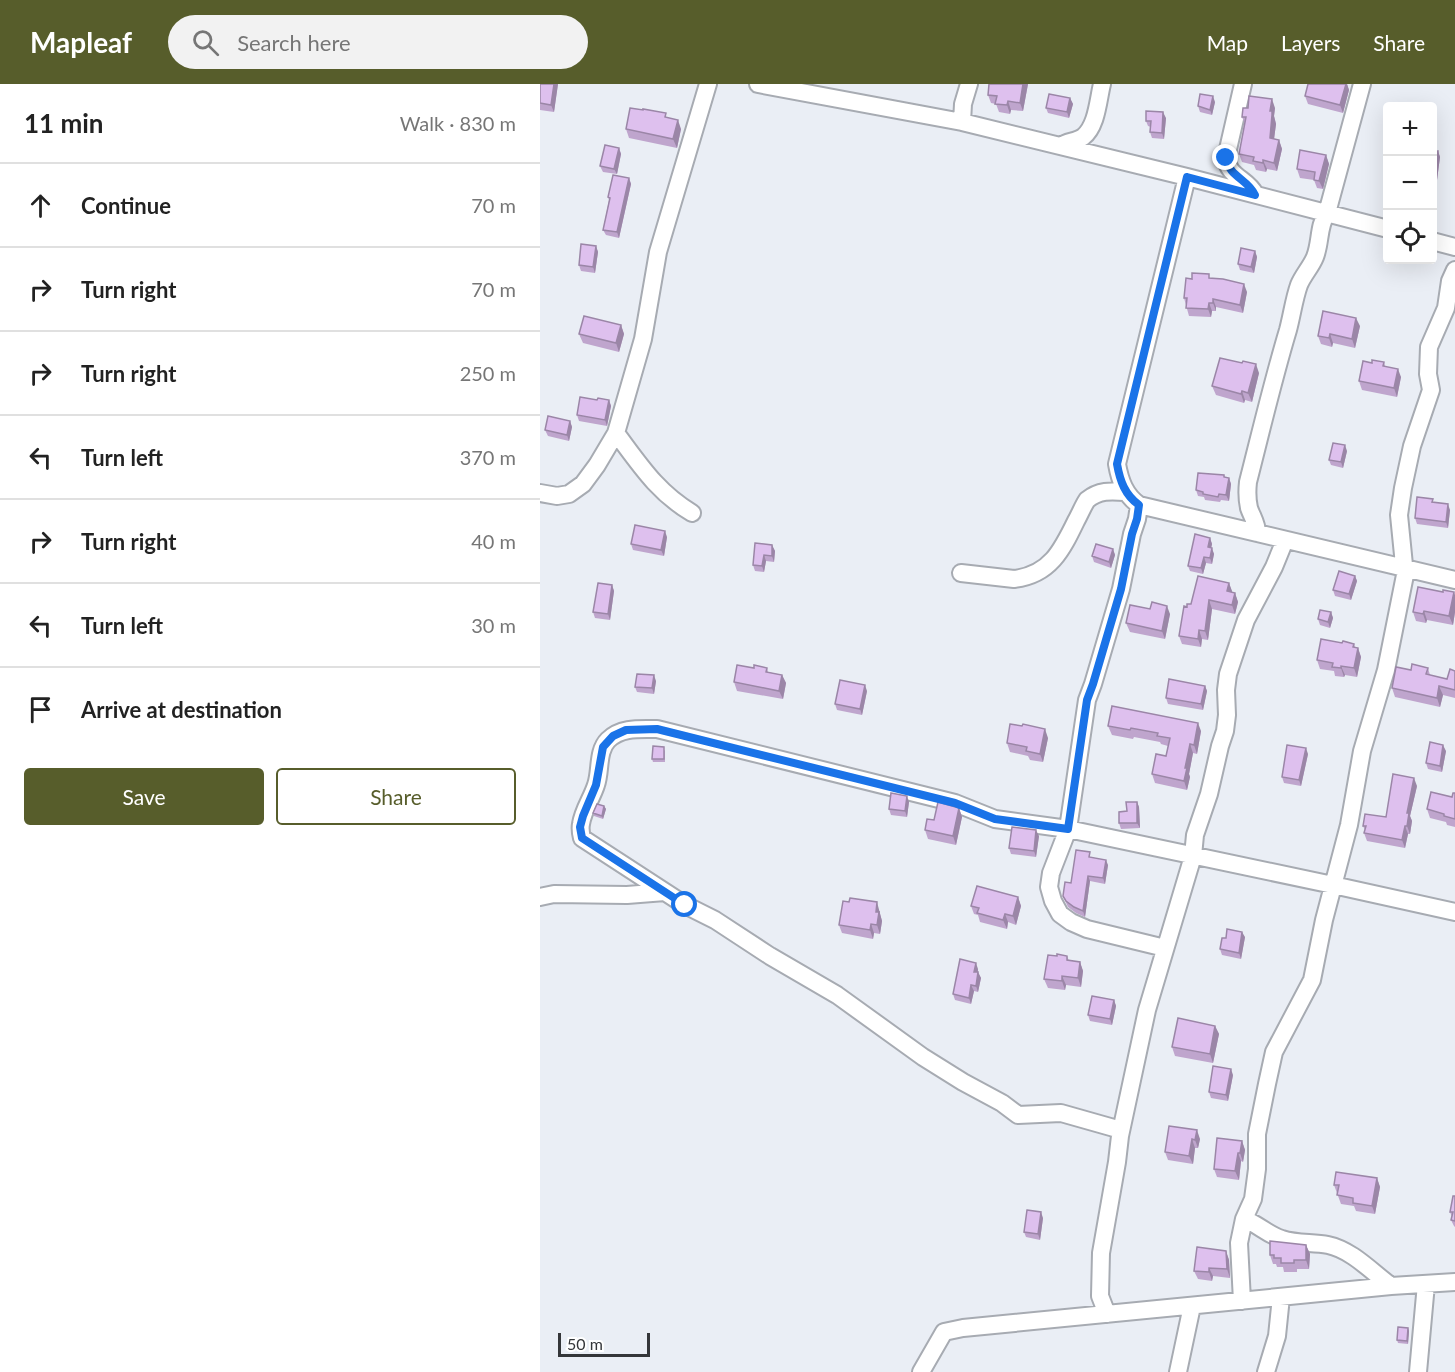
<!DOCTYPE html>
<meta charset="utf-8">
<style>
body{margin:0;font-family:Lato,sans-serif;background:#f2f2f2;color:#222}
.controls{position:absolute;right:18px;top:18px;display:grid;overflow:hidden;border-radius:6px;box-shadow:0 6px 24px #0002}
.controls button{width:54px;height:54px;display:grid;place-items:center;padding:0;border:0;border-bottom:2px solid #e0e0e0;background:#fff;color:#222;font:30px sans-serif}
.scale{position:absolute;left:18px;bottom:15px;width:92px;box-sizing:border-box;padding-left:6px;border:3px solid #343639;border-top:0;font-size:16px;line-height:21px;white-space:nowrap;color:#343639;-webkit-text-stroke:4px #fff;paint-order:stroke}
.stop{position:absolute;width:18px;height:18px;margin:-14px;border:4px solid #1a73e8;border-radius:50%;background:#fff}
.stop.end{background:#1a73e8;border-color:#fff;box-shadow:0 2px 6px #0008}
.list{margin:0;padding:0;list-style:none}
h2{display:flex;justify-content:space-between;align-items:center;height:78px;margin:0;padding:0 24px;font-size:26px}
h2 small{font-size:20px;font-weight:400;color:#767676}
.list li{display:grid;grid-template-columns:39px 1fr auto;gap:18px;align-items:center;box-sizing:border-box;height:84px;padding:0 24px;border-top:2px solid #e0e0e0}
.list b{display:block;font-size:22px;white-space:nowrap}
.list em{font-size:20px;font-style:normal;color:#767676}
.actions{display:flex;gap:12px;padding:18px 24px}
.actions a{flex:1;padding:14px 0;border:2px solid #575d2b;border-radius:6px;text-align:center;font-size:21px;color:#575d2b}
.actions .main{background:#575d2b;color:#fff}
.icon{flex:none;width:33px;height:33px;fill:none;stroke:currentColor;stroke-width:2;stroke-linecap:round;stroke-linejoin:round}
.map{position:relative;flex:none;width:915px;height:1288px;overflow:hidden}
header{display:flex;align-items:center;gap:36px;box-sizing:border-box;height:84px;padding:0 30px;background:#575d2b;color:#fff}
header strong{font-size:28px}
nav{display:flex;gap:33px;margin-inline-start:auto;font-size:21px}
.search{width:420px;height:54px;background:#f2f2f2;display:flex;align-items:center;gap:15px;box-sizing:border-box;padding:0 21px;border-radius:33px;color:#767676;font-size:22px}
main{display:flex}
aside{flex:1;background:#fff}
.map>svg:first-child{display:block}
</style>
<header>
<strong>Mapleaf</strong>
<div class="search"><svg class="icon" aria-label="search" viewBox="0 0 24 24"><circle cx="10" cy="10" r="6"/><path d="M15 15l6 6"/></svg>Search here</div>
<nav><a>Map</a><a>Layers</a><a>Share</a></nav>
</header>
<main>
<aside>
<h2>11 min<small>Walk · 830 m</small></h2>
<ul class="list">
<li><svg class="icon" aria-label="ahead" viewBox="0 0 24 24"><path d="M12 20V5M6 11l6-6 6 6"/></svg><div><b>Continue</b></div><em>70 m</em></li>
<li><svg class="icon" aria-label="right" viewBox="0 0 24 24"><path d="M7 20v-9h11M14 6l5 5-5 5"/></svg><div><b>Turn right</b></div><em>70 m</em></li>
<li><svg class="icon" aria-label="right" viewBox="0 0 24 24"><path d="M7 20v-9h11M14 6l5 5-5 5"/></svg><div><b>Turn right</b></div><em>250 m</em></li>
<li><svg class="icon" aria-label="left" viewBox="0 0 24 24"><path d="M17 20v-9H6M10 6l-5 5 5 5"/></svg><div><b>Turn left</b></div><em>370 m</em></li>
<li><svg class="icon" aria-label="right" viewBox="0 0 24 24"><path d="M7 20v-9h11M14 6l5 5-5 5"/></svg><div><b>Turn right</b></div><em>40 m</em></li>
<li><svg class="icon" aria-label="left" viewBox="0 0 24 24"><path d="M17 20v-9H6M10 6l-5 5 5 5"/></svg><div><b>Turn left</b></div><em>30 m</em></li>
<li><svg class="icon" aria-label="arrive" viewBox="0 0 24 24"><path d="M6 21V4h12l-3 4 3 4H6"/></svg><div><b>Arrive at destination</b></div></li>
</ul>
<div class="actions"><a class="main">Save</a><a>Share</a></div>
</aside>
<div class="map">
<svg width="915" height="1288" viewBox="0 0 915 1288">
<rect width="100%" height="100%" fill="#eaeef5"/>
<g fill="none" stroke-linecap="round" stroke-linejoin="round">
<g stroke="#a7abb2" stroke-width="20">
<path id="minor" d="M218 0 422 38 647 93 848 145
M703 0 686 74C688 93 708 95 715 110
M422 38 423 20 429 0
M521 62C527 57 536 58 543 53 557 42 558 16 562 0
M647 93 577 380C580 397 585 411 599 421L915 496
M892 157 915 163
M76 349C100 381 117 408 152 429
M0 409 17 412 29 410 43 400 57 381 76 349 103 255 118 168 168 0
M599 421 597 435 592 450 581 505 553 600 547 616 528 745 511 789 509 803 513 817 520 830 531 838 547 845 625 864
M717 449C717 439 712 433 709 424 707 415 707 407 708 398 721 347 733 296 748 246 752 231 754 215 759 201 763 191 771 183 775 173 781 158 778 142 787 129L822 0
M421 489 474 495C510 491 522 466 536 437 540 430 543 422 547 416 559 406 571 407 585 408
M0 813 14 810 87 811 125 808
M581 1046 521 1029 478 1031 462 1019 423 998 383 973 297 911 230 872 175 836 145 821 42 754C41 750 40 745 41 740 43 726 52 714 56 701 61 687 57 667 68 656 81 643 100 645 117 645L415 719 455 735 528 745 793 801 915 828
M704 1135C718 1140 728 1151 742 1155 757 1160 773 1158 788 1161 812 1166 832 1188 851 1202
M702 1217 699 1159 704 1135 713 1115 717 1085V1050L727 1000 734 968 772 896 784 836 809 741 822 667 846 586 865 491 859 431 863 404 872 362 891 306 888 290 889 263 906 224 910 197 915 186
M567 1230 560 1212 561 1169 577 1078 580 1052 607 926 653 772 655 751 669 710 680 662 685 647 687 631 686 606 688 590 706 536 734 483 745 456
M381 1288 404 1248 423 1244 851 1202 915 1198
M638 1288 652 1222
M726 1288 737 1252 741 1213
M878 1288 886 1200"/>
</g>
<use href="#minor" stroke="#fff" stroke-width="16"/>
</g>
<path fill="#bfa5cd" d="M0 0H18L14 28 0 26Z
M449 0H488L483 27 471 26 470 30 459 28 456 20 451 19 448 11Z
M768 0H807L809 6 803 29 768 20 765 12Z
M530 14 533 20 529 34 508 29 506 24Z
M675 18 672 31 660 28 658 22Z
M735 24 734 32 736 40 734 55 739 56 742 65 737 87 727 85 726 88 716 86 714 81 702 78 699 70 705 40 702 33Z
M626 34 624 55 612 54 610 48 611 43 608 42 606 37Z
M86 45H141L137 64 89 54Z
M79 64 81 70 77 90 63 88 60 82Z
M892 67H898L900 73 897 96H892Z
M786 71 789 80 783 105 777 104 774 96 760 94 757 85Z
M89 94 91 100 79 154 66 151 63 146 69 116 68 113Z
M56 162 58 168 55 189 41 187 39 181Z
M715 167 717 173 714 189 700 186 698 180Z
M671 194 707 208 703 229 676 223V227H672L671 233 649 232 644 214 652 195Z
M81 241 84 250 79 268 43 259 39 250Z
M820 242 815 264 793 259 792 263 781 260 778 252Z
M844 278 845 282 861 293 857 313 822 306 819 297 832 279Z
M719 289 712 318 705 316 704 319 676 311 672 302Z
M57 316H69L71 322 67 342 39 337 37 331Z
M30 337 32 343 29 357 8 352 5 346Z
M807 367 803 384 791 381 789 376Z
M684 391 685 394H689L691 400 689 417 681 416 680 418 665 416 664 413 658 412 656 406Z
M894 418 910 426 908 444 877 440 875 434Z
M127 453 124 472 93 466 91 460Z
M670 454 672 460 671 464 674 470 672 480 666 479 663 490 650 487 648 482Z
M232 461 235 467 234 478 226 477 224 488 215 487 213 481Z
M573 465 575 471 571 484 554 478 552 472Z
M815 492 817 497 811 516 795 512 793 506Z
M689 499 692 508 695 509 698 518 695 530 672 525 668 556 662 555 661 563 642 560 639 552 647 523Z
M72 501 74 507 70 536 55 534 53 528Z
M915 511V528L913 541 887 536 886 539 876 537 873 528Z
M610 525 630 530 625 555 590 548 586 539Z
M791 528 793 534 790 544 780 541 778 535Z
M802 559 814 560 815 563 818 564 821 573 817 593 805 591 804 593 795 592 794 587 780 585 777 576Z
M214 584H227L228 588 242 591 246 599 243 615 197 607 194 598Z
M888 584 890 591 907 595 915 587V614L903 611 900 623 855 613 852 604 871 586Z
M116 597 114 610 97 608 95 603Z
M665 602 667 607 663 626 628 620 626 614Z
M327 607 322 631 297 626 295 620Z
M568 642 661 647 657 670 653 669 649 690 650 693 647 706 615 699 612 690 626 672 628 662 621 660 620 658 594 653 593 655 572 651Z
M508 654 503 678 490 676 488 672 470 668 467 659Z
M125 666V678H113L112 675Z
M906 667 902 688 888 685 886 679Z
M768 670 761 702 744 699 742 693Z
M877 702 870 732 872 737 870 750H868L865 764 827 757 824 749 825 746 823 742 846 733Z
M915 709V743L907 741 906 738 890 734 887 725 912 713Z
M369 718 367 733 351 731 349 725Z
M597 718 599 723 600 744 581 745 579 739 587 727Z
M64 722 66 725 63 735 54 732 53 729Z
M419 724 422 733 416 761 388 755 385 746 394 736Z
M499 752 496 773 471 770 469 764Z
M552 774 568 781 565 800 550 797 545 833 536 829 528 823 523 812 531 799Z
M478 813 481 822 476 841 468 838 467 845 440 838 438 831 434 830 431 822Z
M340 827V830L342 837 340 850 334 849 333 855 302 849 299 841Z
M705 853 701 875 682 871 680 865 686 854Z
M517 872H527L529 877 540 878 543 887 541 903 526 901 525 906 508 904 504 895Z
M438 885V888L441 894 438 908 434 907 431 920 415 916 413 910Z
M574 916 576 922 572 941 550 937 548 931Z
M675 942 679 950 673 979 635 972 632 963Z
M693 991 688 1017 671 1014 669 1008Z
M629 1042 660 1055 658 1064H655L653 1080 628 1076 625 1068Z
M702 1057 705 1066 703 1078 701 1077 699 1096 677 1093 674 1085Z
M837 1094 840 1103 835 1130 816 1127 814 1122 801 1120 794 1101Z
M915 1112V1143L914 1142 911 1136 912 1133 910 1128Z
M503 1134 500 1156 486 1153 484 1148Z
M766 1161 770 1170 769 1185H757V1188H744L743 1183H737L736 1180H733L730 1171Z
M686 1167 689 1176 690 1194 673 1192 672 1197 658 1195 654 1187Z
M868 1244 869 1247 868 1260 858 1259 857 1256Z"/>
<path fill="#9b86a7" d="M14 0H18L14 28 11 21Z
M483 0H488L483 27 480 19Z
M806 0H807L809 6 803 29 800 21Z
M673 12 675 18 672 31 670 26Z
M530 14 533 20 529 34 527 28Z
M732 15 735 24 734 32 736 40 733 63 730 54V27Z
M468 17 471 26 470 30 467 21Z
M894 25 896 31 893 56 892 39Z
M623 28 626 34 624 55 622 49Z
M138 36 141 45 137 64 133 55Z
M739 56 742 65 737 87 734 79Z
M79 64 81 70 77 90 74 85Z
M898 67 900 73 897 96 895 90Z
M786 71 789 80 783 105 779 97Z
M723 76 727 85 726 88 723 79Z
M89 94 91 100 79 154 77 148Z
M56 162 58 168 55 189 53 183Z
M715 167 717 173 714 189 711 183Z
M704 200 707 208 703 229 700 221Z
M673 215 676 223V227L673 219Z
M669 219 672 227 671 233 668 225Z
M816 234 820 242 815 264 812 255Z
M81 241 84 250 79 268 76 259Z
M790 250 793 259 792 263 789 254Z
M716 280 719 289 712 318 708 309Z
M858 285 861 293 857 313 854 304Z
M702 307 705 316 704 319 701 310Z
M69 316 71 322 67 342 65 336Z
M30 337 32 343 29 357 27 351Z
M805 361 807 367 803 384 801 378Z
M689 394 691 400 689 417 686 411Z
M908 420 910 426 908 444 906 438Z
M125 447 127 453 124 472 121 466Z
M670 454 672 460 670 469 668 463Z
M232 461 235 467 234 478 232 472Z
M672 464 674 470 672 480 670 474Z
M573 465 575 471 571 484 569 478Z
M224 471 226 477 224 488 222 482Z
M664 473 666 479 663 490 661 484Z
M815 492 817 497 811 516 809 510Z
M689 499 692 507 690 516 687 507Z
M72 501 74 507 70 536 68 530Z
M914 508 915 511V528L913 541 909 532Z
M695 509 698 518 695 530 692 521Z
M669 516 672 525 668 556 665 547Z
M627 522 630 530 625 555 622 547Z
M884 527 887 536 886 539 883 530Z
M791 528 793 534 790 544 788 538Z
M659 546 662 555 661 563 658 555Z
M818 564 821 573 817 593 814 584Z
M801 582 805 591 804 593 801 584Z
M114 591 116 597 114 610 112 604Z
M242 591 246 599 243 615 239 607Z
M325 601 327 607 322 631 320 625Z
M665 602 667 607 663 626 661 620Z
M899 602 903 611 900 623 897 614Z
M658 639 661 647 657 670 654 661Z
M505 645 508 654 503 678 500 670Z
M650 660 653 669 649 690 650 693 647 706 644 697 645 684Z
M903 661 906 667 902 688 900 682Z
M766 664 768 670 761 702 759 696Z
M874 694 877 702 870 732 872 737 870 750 867 742V729Z
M367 712 369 718 367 733 365 727Z
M597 718 599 723 600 744 597 739Z
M64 722 66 725 63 735 62 732Z
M419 724 422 733 416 761 413 752Z
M865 742 868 750 865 764 862 756Z
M496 746 499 752 496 773 494 767Z
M566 776 568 781 565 800 563 794Z
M548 792 550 797 545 833 543 827Z
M478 813 481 822 476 841 473 832Z
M337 818 342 837 340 850 337 841 336 828Z
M465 830 468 838 467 845 463 836Z
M331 840 334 849 333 855 330 846Z
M702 848 705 853 701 875 699 869Z
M540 878 543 887 541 903 538 894Z
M436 879 438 885 437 894 434 888Z
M438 888 441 894 438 908 436 902Z
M522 892 526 901 525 906 522 897Z
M431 901 434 907 431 920 429 914Z
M574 916 576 922 572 941 570 935Z
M675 942 679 950 673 979 670 970Z
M691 985 693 991 688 1017 686 1011Z
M657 1046 660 1055 658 1064 655 1056Z
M652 1055 655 1064 653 1080 649 1072Z
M702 1057 705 1066 703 1078 700 1069Z
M698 1069 701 1077 699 1096 695 1087Z
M837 1094 840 1103 835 1130 832 1122Z
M501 1128 503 1134 500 1156 498 1150Z
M766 1161 770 1170 769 1185 766 1176Z
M686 1167 689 1176 690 1194 687 1185Z
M669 1184 673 1192 672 1197 669 1188Z
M868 1244 869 1247 868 1260 867 1257Z"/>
<path fill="#dec0ee" stroke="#9b86a7" stroke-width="1.5" d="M0 0H14L11 21 0 19Z
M449 0H483L480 19 468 17 467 21 455 20 457 12 448 11Z
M768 0H806L800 21 765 12Z
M509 10 530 14 527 28 506 24Z
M660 10 673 12 670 26 658 22Z
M709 12 732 15 730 27H732V31L730 54 739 56 734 79 723 76V79L713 77 714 73 699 70 706 33H702L703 24H708Z
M90 24 103 26V25L126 29 125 33 138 36 133 55 86 45Z
M892 25H894L892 39Z
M606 27 623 28 622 49 610 48 611 37H606Z
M65 61 79 64 74 85 60 82Z
M760 66 786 71 779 97 774 96 775 88 757 85Z
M892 67H898L895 90H892Z
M73 91 89 94 77 148 63 146 70 114 68 113Z
M41 160 56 162 53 183 39 181Z
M701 164 715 167 711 183 698 180Z
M652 189 669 190V194L683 195 704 200 700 221 673 215V219H669L668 225 646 224 647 214H644L646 194 652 195Z
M783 227 816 234 812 255 790 250 789 254 778 252Z
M44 232 81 241 76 259 39 250Z
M680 274 702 279 703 277 716 280 708 309 702 307 701 310 672 302Z
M832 276 844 278 843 282 858 285 854 304 819 297 823 277 832 279Z
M40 313 57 316 58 314 69 316 65 336 37 331Z
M8 332 30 337 27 351 5 346Z
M793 359 805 361 801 378 789 376Z
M658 389 684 391V393L689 394 686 411 679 410 678 413 663 410V408L656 406Z
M877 413 893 415 892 418 908 420 906 438 875 434Z
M95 441 125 447 121 466 91 460Z
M655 450 670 454 668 463 672 464 670 474 664 473 661 484 648 482Z
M215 459 232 461V472L224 471 222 482 213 481Z
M556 460 573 465 569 478 552 472Z
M799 487 815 492 809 510 793 506Z
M658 492 689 499 687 507 695 509 692 521 669 516 665 547 659 546 658 555 639 552 644 522 647 523V520H651Z
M58 499 72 501 68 530 53 528Z
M878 503 903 508V506L914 508 909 532 884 527 883 530 873 528Z
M612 518 627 522 622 547 586 539 590 521 610 525Z
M780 526 791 528 788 538 778 535Z
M781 555 802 559 803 557 814 560 813 563 818 564 814 584 801 582V584L792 583 793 579 777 576Z
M872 580 888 584 886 590 907 595 910 585 915 587V606L899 602 897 614 852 604 856 583 871 586Z
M197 581 214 584V581L227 584 226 588 242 591 239 607 194 598Z
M97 590 114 591 112 604 95 603Z
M629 595 665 602 661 620 626 614Z
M300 596 325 601 320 625 295 620Z
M572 622 658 639 654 661 650 660 645 684H647L644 697 612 690 616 670 626 672 630 654 617 652 618 649 591 644 590 646 568 642Z
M470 640 482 642 483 640 505 645 500 670 486 667 487 663 467 659Z
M890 658 903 661 900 682 886 679Z
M747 661 766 664 759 696 742 693Z
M113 662 124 663V675H112Z
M853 690 874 694 867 729H869L867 742H865L862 756 824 749 826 742H823L825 730 846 733Z
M891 708 912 713 913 709H915V735L904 732V730L887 725Z
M351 709 367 712 365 727 349 725Z
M398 718 419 724 413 752 385 746 387 735 394 736Z
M586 718H597V739H579V728L587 727Z
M57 720 64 722 62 732 53 729Z
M472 743 496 746 494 767 469 764Z
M536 766 550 768 549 773 566 776 563 794 548 792 543 827 534 823 526 817 523 812 525 798 531 799Z
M437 802 478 813 473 832 465 830 463 836 437 829 439 824 431 822Z
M310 814 337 818 336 828H339L337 841 331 840 330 846 299 841 303 817 309 818Z
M687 845 702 848 699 869 680 865 682 854H686Z
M517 870 527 872V876L540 878 538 894 522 892V897L504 895 508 871 517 872Z
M420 875 436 879 434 888H438L436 902 431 901 429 914 413 910Z
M552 912 574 916 570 935 548 931Z
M638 934 675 942 670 970 632 963Z
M673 982 691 985 686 1011 669 1008Z
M629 1042 657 1046 655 1056 652 1055 649 1072 625 1068Z
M677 1054 702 1057 700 1069H698L695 1087 674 1085Z
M796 1088 837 1094 832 1122 813 1119V1114L797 1111 799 1101H794Z
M913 1112H915V1137L911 1136 913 1128H910Z
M487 1126 501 1128 498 1150 484 1148Z
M730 1157 766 1161V1176H754V1179H741V1174H734V1171H730Z
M657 1163 686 1167 687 1185 669 1184V1188L654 1187Z
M858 1243 868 1244 867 1257 857 1256Z"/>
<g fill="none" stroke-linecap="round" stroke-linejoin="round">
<path stroke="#1a73e8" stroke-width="8" d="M145 821 42 754 40 743 43 732 56 701 63 663 73 652 86 646 117 645 415 719 455 735 528 745 547 616 553 600 581 505 592 450 597 435 599 421C585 411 580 397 577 380L647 93 715 111C708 95 689 93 686 74"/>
</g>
</svg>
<div class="controls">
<button>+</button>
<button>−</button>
<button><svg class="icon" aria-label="locate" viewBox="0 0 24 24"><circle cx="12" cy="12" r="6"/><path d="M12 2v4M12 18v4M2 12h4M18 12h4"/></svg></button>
</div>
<div class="scale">50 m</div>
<div class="stop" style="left:145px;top:821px"></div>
<div class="stop end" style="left:686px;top:74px"></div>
</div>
</main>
